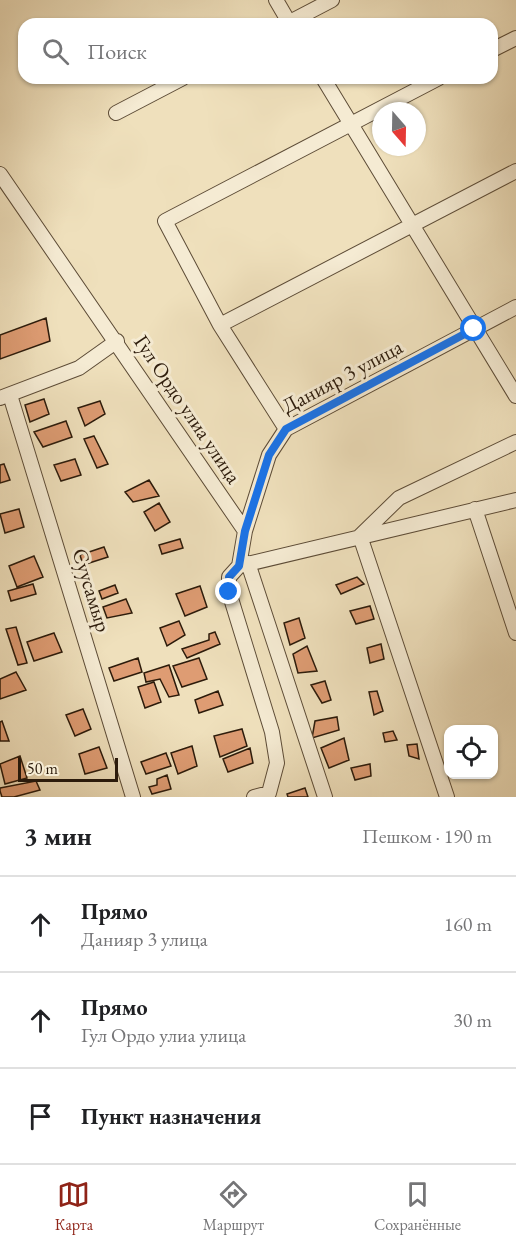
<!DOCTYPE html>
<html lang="ru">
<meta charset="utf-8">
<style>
body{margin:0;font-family:"EB Garamond",serif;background:#f6f6f6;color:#202124}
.controls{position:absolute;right:18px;bottom:18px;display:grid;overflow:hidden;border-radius:12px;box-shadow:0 2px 4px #0004}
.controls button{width:54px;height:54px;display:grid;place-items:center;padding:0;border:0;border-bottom:2px solid #e0e0e0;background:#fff;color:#202124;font:30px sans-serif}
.compass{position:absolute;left:372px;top:102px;width:54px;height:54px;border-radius:50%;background:#fff;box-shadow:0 2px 4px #0004;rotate:160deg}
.scale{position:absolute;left:18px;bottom:15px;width:100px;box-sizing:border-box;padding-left:6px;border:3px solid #2c1b0b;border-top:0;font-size:16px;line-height:21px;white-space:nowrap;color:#2c1b0b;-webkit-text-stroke:4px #f5ebd3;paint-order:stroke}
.stop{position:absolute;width:18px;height:18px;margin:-14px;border:4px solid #1a73e8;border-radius:50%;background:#fff}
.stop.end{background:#1a73e8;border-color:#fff;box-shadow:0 2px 6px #0008}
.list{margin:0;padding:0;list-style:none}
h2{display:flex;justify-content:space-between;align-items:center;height:78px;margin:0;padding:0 24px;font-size:26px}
h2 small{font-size:20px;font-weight:400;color:#757577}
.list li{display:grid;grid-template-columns:39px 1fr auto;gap:18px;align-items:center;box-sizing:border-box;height:96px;padding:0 24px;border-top:2px solid #e0e0e0}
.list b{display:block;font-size:22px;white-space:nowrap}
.list p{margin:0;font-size:20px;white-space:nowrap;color:#757577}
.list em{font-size:20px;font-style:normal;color:#757577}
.icon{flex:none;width:33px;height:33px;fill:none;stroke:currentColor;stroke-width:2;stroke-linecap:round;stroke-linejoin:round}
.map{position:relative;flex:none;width:516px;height:797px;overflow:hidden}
.search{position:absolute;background:#fff;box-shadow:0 2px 4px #0004;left:18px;right:18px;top:18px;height:66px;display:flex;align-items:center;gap:15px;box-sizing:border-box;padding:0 21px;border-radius:18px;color:#757577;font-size:22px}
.sheet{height:366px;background:#fff}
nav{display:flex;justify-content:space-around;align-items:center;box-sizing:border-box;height:84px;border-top:2px solid #e0e0e0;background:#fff;font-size:16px;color:#757577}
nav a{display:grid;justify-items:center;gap:3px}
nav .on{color:#8f2418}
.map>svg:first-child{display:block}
</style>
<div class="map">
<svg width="516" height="797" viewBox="0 0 516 797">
<rect width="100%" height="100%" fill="#efe0bc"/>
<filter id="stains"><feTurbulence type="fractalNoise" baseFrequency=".00333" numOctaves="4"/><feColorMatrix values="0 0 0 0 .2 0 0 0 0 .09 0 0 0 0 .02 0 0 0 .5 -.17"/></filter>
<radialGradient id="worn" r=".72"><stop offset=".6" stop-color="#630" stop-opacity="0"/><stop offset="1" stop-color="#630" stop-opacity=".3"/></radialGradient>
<path fill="#de9c73" stroke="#2c1b0b" stroke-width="1.5" d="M46 318 50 341 0 359V335Z
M44 399 49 414 30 422 25 405Z
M100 401 105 414 85 426 78 408Z
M66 421 72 437 43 447 34 432Z
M94 436 108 464 97 468 84 439Z
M75 459 81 475 61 481 54 465Z
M4 464 10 480 0 483V465Z
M149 480 159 496 133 502 125 492Z
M159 503 170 522 155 531 144 512Z
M19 509 24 527 5 533 0 514Z
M180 539 183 548 162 554 159 545Z
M104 547 108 557 83 565 80 555Z
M34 556 43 577 17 587 9 566Z
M357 577 364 584 341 594 336 585Z
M33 584 36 594 11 601 8 591Z
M115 585 118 593 102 599 99 591Z
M200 586 207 607 185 616 176 594Z
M126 599 132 613 107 618 103 607Z
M370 606 374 619 356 624 350 611Z
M299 618 305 638 290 645 284 623Z
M179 621 185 635 167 646 160 628Z
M16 627 27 663 18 665 6 629Z
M215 632 220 644 187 658 182 649 209 640V634Z
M54 633 62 652 34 661 27 642Z
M381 644 384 659 370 663 367 648Z
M307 646 317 671 298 673 293 654Z
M138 658 142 672 114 681 109 668Z
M199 658 207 679 182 687 173 666Z
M169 665 179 695 169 697 160 679 146 682 144 673Z
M16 672 26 690 0 699V679Z
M325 681 331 700 322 703 311 685Z
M154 682 161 702 145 708 138 687Z
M218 691 223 705 199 713 195 700Z
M377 691 383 711 374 715 369 692Z
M83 709 91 729 75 736 66 715Z
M337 717 339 730 312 738 315 721Z
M2 721 9 741H0V722Z
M242 729 247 746 220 757 214 736Z
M393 731 397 740 385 742 383 733Z
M344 738 349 760 329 768 321 748Z
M417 744 419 759 409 756 407 745Z
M192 746 197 766 178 774 171 753Z
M99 747 107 768 85 774 79 754Z
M250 748 253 763 228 772 223 759Z
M166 753 171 766 146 774 141 762Z
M20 756 27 778 5 784 0 764Z
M370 764 371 776 355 780 351 768Z
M167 775 171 789 152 794 149 787 157 785V779Z
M36 781 40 790 14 797H2L0 791V788Z
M305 788 308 797H288L287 794Z"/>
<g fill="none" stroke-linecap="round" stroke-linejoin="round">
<g stroke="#5d4c37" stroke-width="16">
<path id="street" d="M276 0 290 24
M286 24 332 0
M492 50 516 38
M323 78 516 396
M116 113 183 78
M0 174 245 531 239 566 229 577V592L272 732 277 763 269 793
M220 325 516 171
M10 395 133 797
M0 398 79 368 117 341
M286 429 220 325 165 221 439 78
M475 509 516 633
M245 531 269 455 286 429 516 307
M248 563 325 797
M239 566 516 500
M254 797 269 793
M447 797 360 536 399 498 516 442"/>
</g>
<use href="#street" stroke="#f5ebd3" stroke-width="14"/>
</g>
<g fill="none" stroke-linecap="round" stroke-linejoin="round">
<path stroke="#1a73e8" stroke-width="8" d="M229 592V577L239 566 245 531 269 455 286 429 474 329"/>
</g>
<g text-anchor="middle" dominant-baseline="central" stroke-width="6" stroke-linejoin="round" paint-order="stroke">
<g font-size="21" fill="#2c1b0b" stroke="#f5ebd3">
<text transform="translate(342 376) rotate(-28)">Данияр 3 улица</text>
<text transform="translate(188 409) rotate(56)">Гул Ордо улиа улица</text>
<text transform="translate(92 590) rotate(73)">Суусамыр</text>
</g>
</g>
<rect width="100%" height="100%" filter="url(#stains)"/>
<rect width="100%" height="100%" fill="url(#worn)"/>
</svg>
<div class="controls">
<button><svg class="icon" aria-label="locate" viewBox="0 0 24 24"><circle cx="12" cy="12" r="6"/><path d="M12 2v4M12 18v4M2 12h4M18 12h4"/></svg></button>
</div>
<svg class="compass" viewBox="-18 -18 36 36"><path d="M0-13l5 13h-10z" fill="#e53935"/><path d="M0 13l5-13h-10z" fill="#757577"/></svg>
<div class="scale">50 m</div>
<div class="stop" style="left:474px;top:329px"></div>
<div class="stop end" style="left:229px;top:592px"></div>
<div class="search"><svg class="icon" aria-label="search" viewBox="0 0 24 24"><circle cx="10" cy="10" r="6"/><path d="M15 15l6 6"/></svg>Поиск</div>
</div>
<section class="sheet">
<h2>3 мин<small>Пешком · 190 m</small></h2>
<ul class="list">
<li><svg class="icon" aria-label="ahead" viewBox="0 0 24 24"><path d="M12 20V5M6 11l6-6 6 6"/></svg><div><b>Прямо</b><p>Данияр 3 улица</p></div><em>160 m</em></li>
<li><svg class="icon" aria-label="ahead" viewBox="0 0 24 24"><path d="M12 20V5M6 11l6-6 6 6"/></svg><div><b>Прямо</b><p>Гул Ордо улиа улица</p></div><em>30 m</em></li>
<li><svg class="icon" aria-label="arrive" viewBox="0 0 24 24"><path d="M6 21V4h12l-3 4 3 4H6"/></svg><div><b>Пункт назначения</b></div></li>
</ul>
</section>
<nav>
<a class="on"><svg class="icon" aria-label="map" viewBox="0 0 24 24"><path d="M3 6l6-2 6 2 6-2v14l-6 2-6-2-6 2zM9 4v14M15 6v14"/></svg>Карта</a>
<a><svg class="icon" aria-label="directions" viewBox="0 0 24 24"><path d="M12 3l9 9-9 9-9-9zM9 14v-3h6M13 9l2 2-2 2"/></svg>Маршрут</a>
<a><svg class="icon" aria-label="saved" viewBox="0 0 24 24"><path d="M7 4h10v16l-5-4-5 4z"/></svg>Сохранённые</a>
</nav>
